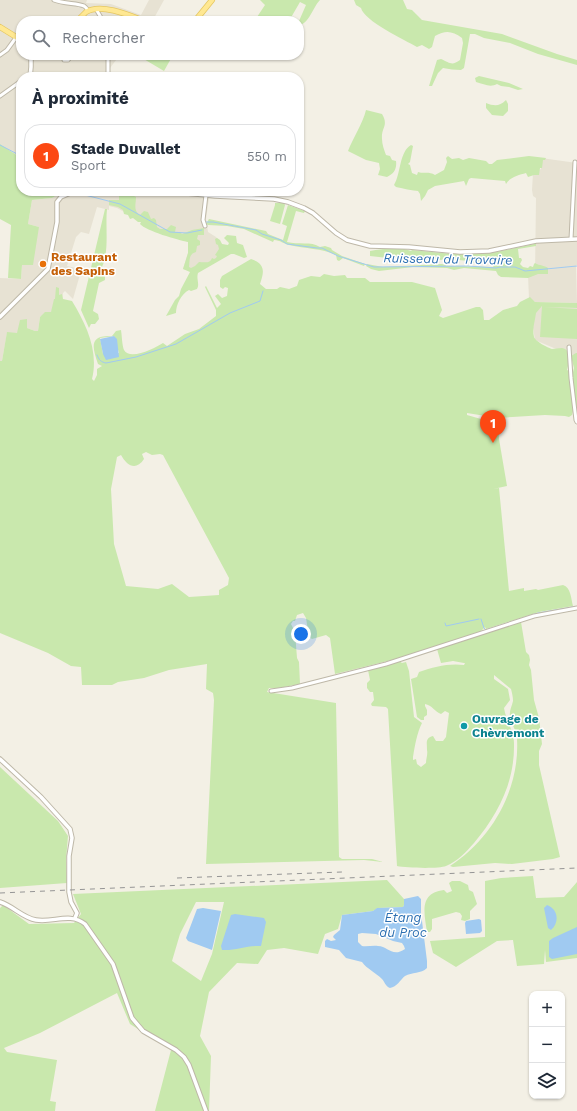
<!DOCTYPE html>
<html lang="fr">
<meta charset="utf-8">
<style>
body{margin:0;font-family:"Work Sans",sans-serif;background:#f2f2f3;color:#1f2937}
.controls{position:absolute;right:12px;bottom:12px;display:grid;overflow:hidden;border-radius:8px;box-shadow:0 1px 3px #0004}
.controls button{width:36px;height:36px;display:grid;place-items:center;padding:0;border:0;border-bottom:1px solid #e0e1e3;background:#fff;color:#1f2937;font:20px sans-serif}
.you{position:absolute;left:301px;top:634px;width:14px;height:14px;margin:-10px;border:3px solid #fff;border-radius:50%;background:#1a73e8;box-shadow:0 0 0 6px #1a73e833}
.badge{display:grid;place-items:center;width:26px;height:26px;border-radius:50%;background:#fc4813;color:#fff;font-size:13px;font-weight:700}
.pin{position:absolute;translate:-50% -33px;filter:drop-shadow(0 1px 2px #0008)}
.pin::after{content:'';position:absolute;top:21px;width:14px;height:12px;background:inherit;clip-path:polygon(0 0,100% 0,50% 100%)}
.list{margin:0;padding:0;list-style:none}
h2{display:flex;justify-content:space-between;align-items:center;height:52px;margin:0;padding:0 16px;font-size:17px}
h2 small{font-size:13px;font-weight:400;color:#747a83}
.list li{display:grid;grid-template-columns:26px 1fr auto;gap:12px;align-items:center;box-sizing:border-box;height:64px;margin:0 8px 8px;padding:0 8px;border:1px solid #e0e1e3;border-radius:16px}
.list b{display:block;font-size:15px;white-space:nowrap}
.list p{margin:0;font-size:13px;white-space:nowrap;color:#747a83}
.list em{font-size:13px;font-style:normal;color:#747a83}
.icon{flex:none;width:22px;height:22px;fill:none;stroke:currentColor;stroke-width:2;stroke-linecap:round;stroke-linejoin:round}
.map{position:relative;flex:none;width:577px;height:1111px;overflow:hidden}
.search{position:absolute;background:#fff;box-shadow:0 1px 3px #0004;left:16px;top:16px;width:288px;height:44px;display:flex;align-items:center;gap:10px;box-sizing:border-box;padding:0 14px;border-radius:16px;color:#747a83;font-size:15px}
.panel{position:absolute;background:#fff;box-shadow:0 1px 3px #0004;left:16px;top:72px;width:288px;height:124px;border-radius:16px}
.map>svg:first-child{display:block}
</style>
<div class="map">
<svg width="577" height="1111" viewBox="0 0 577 1111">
<rect width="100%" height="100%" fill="#f3f0e5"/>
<path fill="#e7e2d3" d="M0 0H87L86 3 111 4 141 15 149 0H164L153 20 155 21H21V55H120L110 68V77H21V158L0 144Z
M541 158 577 163V265H576L577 303 535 302 529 299 528 275H535L536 198 533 196 532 190 533 173 541 169Z
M64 191H210L206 219 208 232 216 237 222 244 220 259 197 272 183 269 188 253V242L164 234 117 208 109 206V210L97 207 89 234 81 232 76 237 67 266 80 269 81 271 73 299 65 291 63 293 62 300 51 312 40 317 38 331H35L27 328 17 333H7L2 361H0V278L21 279 22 265 39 227 28 224 32 200 52 198Z
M535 306 577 308V357L568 354 535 340 533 327Z"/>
<path fill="#c9e8ad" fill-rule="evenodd" d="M260 0H320C313 7 309 24 299 25V21L306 5 300 2 289 21H264L257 17 265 5Z
M354 0H403L407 9 412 10 422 20 502 34 557 54 577 60V65L538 54 510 43 484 38 475 34H470L464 68 461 70C455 70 449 69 443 68L438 73 432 86H429L437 60 441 59C450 63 452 66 460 60L463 43 462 38C452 31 446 30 435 36L432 47 429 49 422 45 417 47C405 40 364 21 361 8L356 5Z
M137 55H173L164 71Z
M479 76 509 83 523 89 518 90 509 87 501 86 497 84C490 88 484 84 476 82L475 78Z
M506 100 508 104V111L503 116 492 115 486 108V103C494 106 499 107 506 100Z
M366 110 382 114C389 126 381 127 382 139 382 144 384 150 386 155L390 156 392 160 396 161C397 169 394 174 387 177L378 175 380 169 379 163 366 160 348 151C353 138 363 123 366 110Z
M0 144 21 158V191H64L52 198 32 200 28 224 39 227 33 265H22L21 279 8 278 11 225 0 219Z
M411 145 413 146 410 162 408 164 410 165 412 173 417 175 418 172C424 174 429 171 435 175L444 170 447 162 446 158 448 156 452 159 459 158 463 160 469 158 486 161 489 164H492L497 160 529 156 546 158 545 160H543L542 168H540L539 175H534L528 177 526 173C519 175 510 177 506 184L505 181 471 178 469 179 466 186 464 181 435 186 428 190 425 196 421 201 420 194 418 191C414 191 401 188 396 187L394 185C401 174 399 152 411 145Z
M119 191H136L134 196 136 197C136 205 133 210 140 215L144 211 148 212 151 219 154 218 156 220 157 227 160 229H167L171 225 176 227 175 232H180L182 234 192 230 204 228V235H198L197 239 200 241V245L197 246 196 252C188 254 190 262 189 267L191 268 195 266 199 262C204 262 210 264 212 258L214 259 216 258 217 256 215 255 219 249 218 245 216 244 215 239 217 238 220 240 222 244 228 245 229 243 224 238 227 235 236 236 237 243 243 245 247 257 244 258 234 254H231L198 273C196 279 200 284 197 289L191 291 189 290C181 294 176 305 176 313L166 316 175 300 179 296 181 289 190 272 183 269 188 253V242C178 240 146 231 140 224L141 222H138L133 218 130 219 128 215 124 214 123 210 118 207 109 205V200H119Z
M275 203H284L285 205 280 224 270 221 275 205Z
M288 205 305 211 304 213 296 211 287 242C298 245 311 241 320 247L325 246 331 248 332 250 342 256 365 264 364 266 343 258 339 261 337 260 336 255C321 248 306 249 289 245 284 244 280 240 274 240L273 242 244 229 227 226 208 225 206 224 209 219 266 231 268 234 283 240 287 226 282 224Z
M105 209H107C105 227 110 253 101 269L105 270V280L99 283 93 311 98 314 99 319 95 324H91L89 328 81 310Z
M534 244H536V246L518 249 519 258H521L522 260 520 264 523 267 528 268 530 266 533 267 534 264 535 263C540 266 544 265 548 268V274H538L528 278 501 277 498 275 496 271 464 268 454 270 447 268 413 267 379 271 371 269 366 266 367 264 383 267 442 264 448 266 493 267 495 264V262L493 260 489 262 481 261 474 263 471 261 445 259 441 260 416 256 388 258 370 256V251C382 249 399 246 411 251L412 250 453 254 478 253 496 252Z
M251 259C266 264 264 272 260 284L266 289H277L280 287 289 289 297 286 299 280 311 276 320 277 324 274 334 276 345 275 347 278H365L370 282H412L435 288 442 310 439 316 443 318 476 307H480L483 310 484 320H489L503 310 517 306 520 302 530 297 535 302 577 303V308L544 307 577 309V339L540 337 542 306 536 313C535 322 532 328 534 337 535 341 548 348 552 349 555 349 558 348 562 348 572 350 569 362 567 370L569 371 573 411 572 415 569 417 565 416 545 415 498 418 467 413V415L488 421V433H497L496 423 498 422 499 439 507 486 493 489 499 488 509 591 524 588V591L536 589 538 590 563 585C571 587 571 599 573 606L539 612 486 629 485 627 479 633 400 658 335 674 330 638 326 635 312 639 309 637 306 618 303 613 297 615 295 621H293L291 624 295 632 297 658 299 662 300 684 279 688H269L267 692 336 703 339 857 342 859H372L383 862 364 860 206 864 214 700 213 693 206 689 207 664 169 670 144 678 118 682 112 685H82L81 667 71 666 48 653 0 633V361H2L7 332 17 333 20 320 27 319V328L35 331H38L40 317 45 312H51L54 299H55L56 287 59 288V295L62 294 63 299 72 301C86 324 99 351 92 379L94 381 97 375V369L102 366 98 364C92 346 89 335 112 336L116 331 121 330C122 336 122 345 124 350 130 361 155 348 163 343L167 346 185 334 199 329 216 316V310L205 287 206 286 217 308 221 304 215 296 218 294 222 298 227 296 228 288 225 287 223 289 220 287V280L222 276ZM114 336 119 353 103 354 100 338ZM146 452 152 455 160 454 163 455 229 578 228 585 219 590V595L189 597 172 584 158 589 126 586 114 544 111 489 117 457 121 455C127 466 136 471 144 459L142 454Z
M576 353H577V411L572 376 574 368 571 356Z
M521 622 526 652 529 655 530 660 529 665 531 670 534 700 539 718 542 744 539 751V765L560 857 553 859 512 864 495 863 453 867 450 866C492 839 520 789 517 739 517 731 511 724 510 716 509 711 512 706 513 701 513 697 512 693 511 689L494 675V679L508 689 510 700 504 708C506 721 514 731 514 743 515 782 498 814 474 843 466 852 458 861 446 866 439 869 406 868 397 866L388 709 386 707 372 706 371 704 374 700 373 692H370L367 688V683L370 680 368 670 399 661 402 663 406 662 409 671 414 717 422 723C417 733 415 745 413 757V760L416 759 417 764 421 767 426 763C426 759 428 754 427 750 427 743 425 738 433 736L436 741H443L446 737 449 713 445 711 441 714C435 712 432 705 425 704V706L427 710V715L424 717V720H421L417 717 411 679 417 677 419 672C434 667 448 663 464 665L465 663H464L453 661 441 663 437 649Z
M0 767 58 821 68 836 66 860 67 883 0 888Z
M533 876 536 898 564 897 577 882V958L546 962 545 950 544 964 517 966 513 940 497 941 456 967 433 953 430 941 485 937V881L501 878Z
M387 880 404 899V905L403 907 378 908 373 911 342 915 338 929 325 934 318 954 284 948 267 950 258 964 237 963 209 992 200 1036 211 1056 209 1111H155L171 1050 130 1024 117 993 40 1033 4 1048 7 1052 57 1060 50 1101 56 1102 55 1111H0V908L3 905 29 924 74 923 81 914 73 894ZM196 902H224L212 954 201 981 172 961 180 934Z
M452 881H460L468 885 469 890 473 892 477 904 470 911V919L465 921 461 920 462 916 460 913 456 912 432 919V929L430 932H427C424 912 419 893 444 890L447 893 452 891 449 883Z"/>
<path fill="#a0caf1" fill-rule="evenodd" d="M114 336 117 339 119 357 106 360 103 354 100 339Z
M418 896 421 899V913L427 961V968C421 974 412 972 405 976 400 980 397 987 390 988 385 986 385 982 382 979 375 972 367 969 362 962L346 958 339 950 325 947V941L327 939 331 941 336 940 333 937 334 935 340 930 342 915 373 911 377 908 403 907 404 905V899ZM362 933 376 934 393 941 402 943 404 946 405 949C392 958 388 946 378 946 373 945 367 947 362 946L358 942V934Z
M547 905C558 909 560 922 551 930L548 928 544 908Z
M203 908 221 911 212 950 188 941 186 938 197 909Z
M235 914 264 918 266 922 261 946C247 945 235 951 222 950L221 946 231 915Z
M479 919 481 920 482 931 480 933 466 934 465 923 466 921Z
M577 927V954L552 959 549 957V941L553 938Z"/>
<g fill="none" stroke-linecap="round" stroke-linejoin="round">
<path stroke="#a0caf1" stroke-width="1" d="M0 145 21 156
M82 191 81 193 85 195 120 204 170 232 187 233 202 230
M205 222H213L256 230 262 234 281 240 287 244 317 248H322L338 256 374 267 468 266 496 268 500 267H515L525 271 577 266
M97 355C99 360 101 362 106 363L136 357 176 344 230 313 260 301 263 291
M481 619 484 628 486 630 538 613 573 607
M445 623 446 626 479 619"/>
<g stroke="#beb8a8" stroke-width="5">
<path id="minor" d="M54 0C64 4 77 3 84 6 87 8 87 9 88 11
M96 9 103 21
M0 55 7 50 15 39
M64 60H68L72 55
M108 77V55
M0 96 21 81
M205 226 203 220 206 195
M571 239 575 162
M569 347 571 378 576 420 577 422
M271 691 292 688 386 664 534 616 577 608"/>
</g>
<g stroke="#beb8a8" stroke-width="5.5">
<path id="tertiary" d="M30 77 31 67V55
M167 191 215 196 274 199 288 202 304 208 313 213 336 233 347 240 370 246 409 247 460 252 489 251 536 241 577 239
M0 317 48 269 57 222V202L61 197 75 191
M0 759 41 797 70 829 72 838 69 856V892L71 902 77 913 75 918
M0 902C13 906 23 918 36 920 53 923 70 912 85 924L113 964 132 1018 143 1031 176 1050 184 1057 189 1065 206 1111"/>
</g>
<g stroke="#e5c762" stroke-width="6">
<path id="primary" d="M77 21C80 18 83 15 86 12 101 3 129 15 144 21
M195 21 212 0
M0 27 21 40"/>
</g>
<use href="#minor" stroke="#fff" stroke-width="3"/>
<use href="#tertiary" stroke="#fff" stroke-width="3.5"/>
<use href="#primary" stroke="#ffe892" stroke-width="4.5"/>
<path stroke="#959595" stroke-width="1" stroke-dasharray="5 5" stroke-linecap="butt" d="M177 878 342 872
M0 893 577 868"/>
</g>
<circle fill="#e8710a" stroke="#fff" stroke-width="1.5" cx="43" cy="264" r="4"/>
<circle fill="#0f9aa8" stroke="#fff" stroke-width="1.5" cx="464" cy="726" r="4"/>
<g text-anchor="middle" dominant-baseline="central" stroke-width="3" stroke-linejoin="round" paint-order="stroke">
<g font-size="12" font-weight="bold" fill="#c56008" stroke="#fff" text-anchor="start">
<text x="51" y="257">Restaurant<tspan x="51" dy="14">des Sapins</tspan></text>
</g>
<g font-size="12" font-weight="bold" fill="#0d838f" stroke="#fff" text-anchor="start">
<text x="472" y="719">Ouvrage de<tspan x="472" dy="14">Chèvremont</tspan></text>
</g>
<g font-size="13" font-style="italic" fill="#2d70b2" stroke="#fff">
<text transform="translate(448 259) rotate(1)">Ruisseau du Trovaire</text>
<text x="403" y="917">Étang<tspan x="403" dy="15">du Proc</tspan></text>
</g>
</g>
</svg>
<div class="controls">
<button>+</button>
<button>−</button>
<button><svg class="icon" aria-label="layers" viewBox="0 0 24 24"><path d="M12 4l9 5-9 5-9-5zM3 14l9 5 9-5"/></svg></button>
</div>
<div class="you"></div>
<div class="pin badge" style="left:493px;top:443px">1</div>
<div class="search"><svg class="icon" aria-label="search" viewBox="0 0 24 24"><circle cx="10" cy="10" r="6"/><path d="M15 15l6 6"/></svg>Rechercher</div>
<section class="panel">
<h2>À proximité<small></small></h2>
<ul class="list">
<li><span class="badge">1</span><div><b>Stade Duvallet</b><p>Sport</p></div><em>550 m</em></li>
</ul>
</section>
</div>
